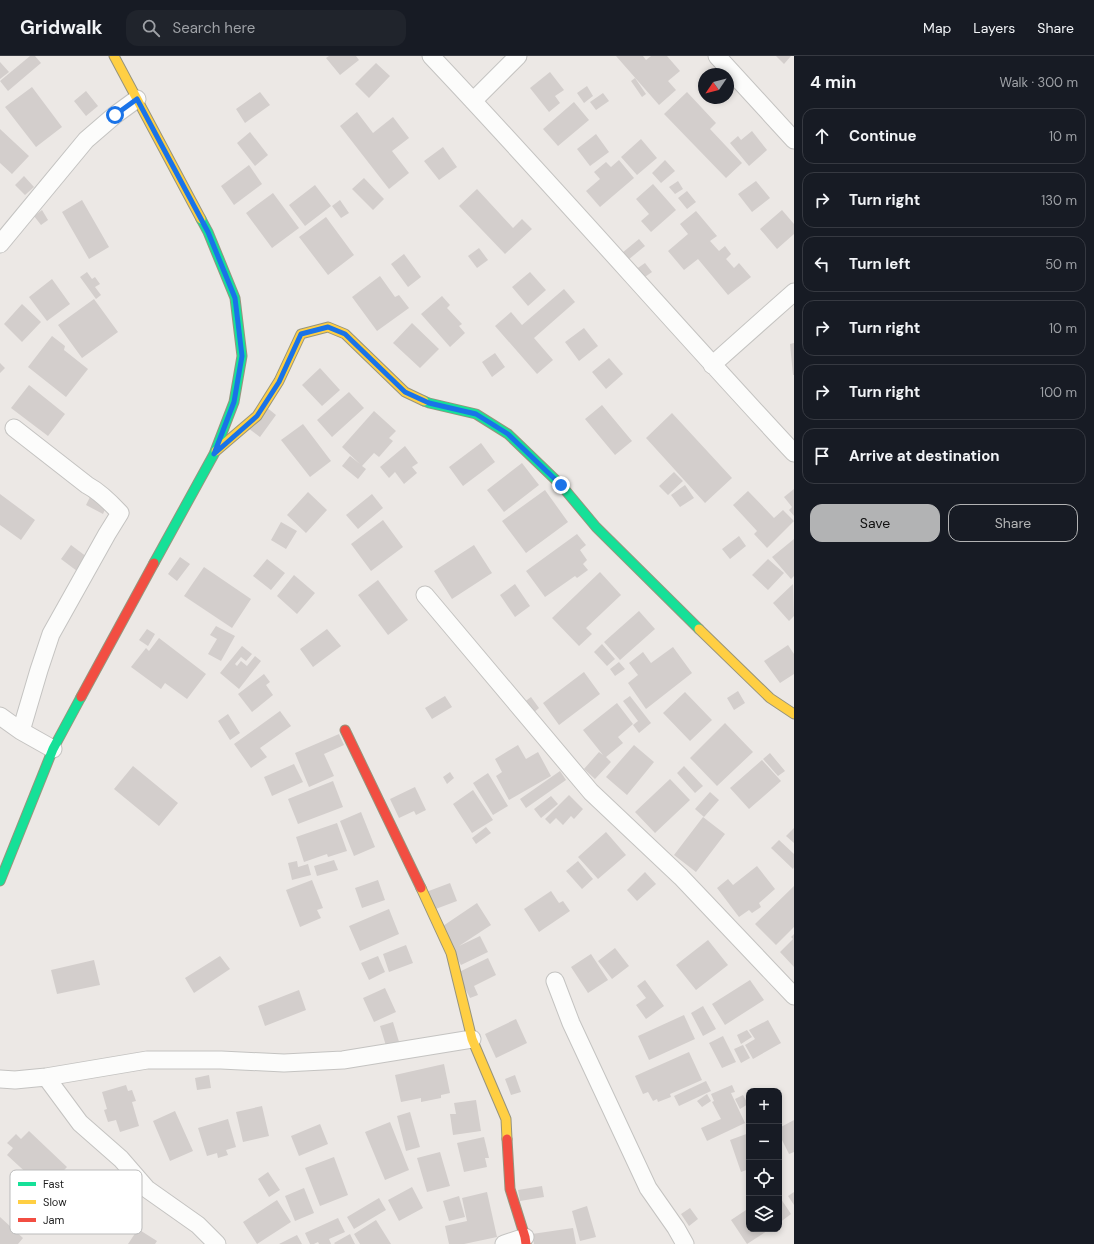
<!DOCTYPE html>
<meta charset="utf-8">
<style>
body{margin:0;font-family:"DM Sans",sans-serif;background:#20242c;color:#f1f3f6}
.controls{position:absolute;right:12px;bottom:12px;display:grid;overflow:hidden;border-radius:8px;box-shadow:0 2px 6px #0003}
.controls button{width:36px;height:36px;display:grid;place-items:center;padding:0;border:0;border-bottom:1px solid #363941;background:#171b24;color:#f1f3f6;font:20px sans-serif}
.compass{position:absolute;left:698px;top:12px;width:36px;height:36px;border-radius:50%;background:#171b24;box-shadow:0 2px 6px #0003;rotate:235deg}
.stop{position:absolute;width:12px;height:12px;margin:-9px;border:3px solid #1a73e8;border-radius:50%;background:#fff}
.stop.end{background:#1a73e8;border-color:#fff;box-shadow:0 1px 4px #0008}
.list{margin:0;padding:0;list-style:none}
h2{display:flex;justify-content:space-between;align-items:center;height:52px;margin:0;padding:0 16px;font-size:17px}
h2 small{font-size:13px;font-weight:400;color:#9ea1a6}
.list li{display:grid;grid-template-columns:26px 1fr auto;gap:12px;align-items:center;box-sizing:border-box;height:56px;margin:0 8px 8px;padding:0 8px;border:1px solid #363941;border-radius:12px}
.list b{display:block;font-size:15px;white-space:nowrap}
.list em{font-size:13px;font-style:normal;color:#9ea1a6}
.actions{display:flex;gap:8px;padding:12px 16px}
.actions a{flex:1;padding:9px 0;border:1px solid #b2b3b4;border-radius:12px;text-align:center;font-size:14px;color:#b2b3b4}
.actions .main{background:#b2b3b4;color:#111}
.icon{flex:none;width:22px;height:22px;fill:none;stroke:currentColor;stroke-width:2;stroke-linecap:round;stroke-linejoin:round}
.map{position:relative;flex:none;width:794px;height:1188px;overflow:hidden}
header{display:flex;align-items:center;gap:24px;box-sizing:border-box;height:56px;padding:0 20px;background:#171b24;border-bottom:1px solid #363941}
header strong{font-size:19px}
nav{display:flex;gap:22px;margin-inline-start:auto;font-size:14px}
.search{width:280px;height:36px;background:#20242c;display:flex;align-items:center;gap:10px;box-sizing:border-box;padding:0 14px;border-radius:12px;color:#9ea1a6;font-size:15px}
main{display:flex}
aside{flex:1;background:#171b24}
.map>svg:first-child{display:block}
</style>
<header>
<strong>Gridwalk</strong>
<div class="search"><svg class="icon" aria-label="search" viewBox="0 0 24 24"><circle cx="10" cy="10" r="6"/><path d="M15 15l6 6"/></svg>Search here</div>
<nav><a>Map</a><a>Layers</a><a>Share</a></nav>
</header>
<main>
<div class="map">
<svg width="794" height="1188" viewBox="0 0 794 1188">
<rect width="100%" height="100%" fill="#ece8e5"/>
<path fill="#d3cecc" d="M30 0H35L41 7 8 35 0 25Z
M329 0H356L359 4 340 19 326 2Z
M616 0H643L646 4 651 0H667L680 15 668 25 676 34 659 49Z
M776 0H791L784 8Z
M0 6 9 16 0 23Z
M376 7 390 20 369 42 355 28Z
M550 16 564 34 555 40 560 47 549 56 530 32Z
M635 22 646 38 642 41 631 25Z
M587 30 593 40 584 47 577 37Z
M32 31 62 71 36 91 5 51Z
M86 35 98 50 86 60 74 45Z
M260 36 270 49 245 67 236 53Z
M687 36 716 67 710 73 742 107 726 122 664 58Z
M603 37 609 45 596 54 590 46Z
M574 46 589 64 558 90 543 73Z
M357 56 373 77 393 61 409 82 392 95 409 117 389 133 340 70Z
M0 73 29 100 12 118 0 107Z
M752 75 767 94 749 110 730 87 738 80 741 84Z
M250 76 268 99 255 110 237 87Z
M596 78 609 96 590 110 577 93Z
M641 83 657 102 637 119 621 101Z
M443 91 457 111 439 124 424 105Z
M619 104 634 122 600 151 586 135 600 123 594 116 606 106 611 111Z
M665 104 675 115 661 127 652 117Z
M249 109 262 128 234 149 221 130Z
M24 120 34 131 25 139 15 129Z
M364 122 384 143 373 154 352 133Z
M678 125 683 133 675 138 669 131Z
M756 125 770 142 752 156 738 138Z
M653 128 676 154 651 176 641 165 649 158 636 143Z
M315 129 331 150 305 170 289 149Z
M477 133 513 172 522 163 532 173 505 198 459 150Z
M687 135 696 146 687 153 678 142Z
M273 137 299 172 272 192 246 157Z
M82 144 109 191 89 203 62 156Z
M340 144 349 157 341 162 332 150Z
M42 154 48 164 41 169 34 160Z
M782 154 794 168V178L777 193 760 173Z
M696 155 717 180 710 185 719 195 725 190 731 198 726 203 734 212 739 207 751 221 728 239 698 203 684 214 668 195 688 178 680 168Z
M326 161 354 199 328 219 299 181Z
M639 183 645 190 628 204 622 197Z
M479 192 488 204 477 212 468 200Z
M404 198 421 221 408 231 391 208Z
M645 207 652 216 642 223 635 214Z
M87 216 92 223 95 221 100 228 95 231 101 239 96 243 80 221Z
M530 216 546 234 528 250 512 231Z
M380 220 395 241 399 239 409 252 377 275 352 241Z
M52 223 70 248 47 265 29 241Z
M564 233 575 246 534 282 553 304 537 318 495 270 511 256 522 269Z
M442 240 450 249 447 252 462 268 459 270 465 277 450 291 421 258Z
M94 243 118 276 82 302 58 269Z
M22 248 41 266 22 286 4 268Z
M412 267 439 293 420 312 393 287Z
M584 272 598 290 579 305 565 286Z
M52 280 65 290 64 294 88 313 66 341 28 311Z
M794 287V319H793L790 288Z
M495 297 505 311 492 321 482 306Z
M609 302 623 318 606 333 592 316Z
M0 307 5 312 0 317Z
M320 312 340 334 322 350 302 329Z
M29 329 65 358 48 380 11 352Z
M349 336 364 352 332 381 317 364Z
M602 349 632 385 615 399 585 363Z
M265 350 276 359 260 381 248 372Z
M374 355 396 375 389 382 393 385 379 401 374 397 362 410 366 413 358 423 342 410 350 400 360 408 342 391Z
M672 357 732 422 705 447 646 382Z
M303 368 331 405 310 421 281 384Z
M481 387 495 406 463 430 449 411Z
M405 390 418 407 412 411 417 417 404 428 395 416 389 422 380 411Z
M522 407 539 429 504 456 487 434Z
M674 416 683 425 668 439 659 430Z
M685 429 694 442 680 451 671 439Z
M794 433V460L789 454 792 451 784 441Z
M545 434 568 466 526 497 502 465Z
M748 435 774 462 783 454 794 465 767 492 754 478 757 475 733 449Z
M308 436 327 454 306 477 287 459Z
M0 438 35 464 21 484 0 469Z
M372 438 383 452 358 473 346 459Z
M90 441 107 449 103 458 86 449Z
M383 464 403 491 371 515 351 488Z
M281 466 297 475 286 493 271 484Z
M577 478 586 489 580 494 587 504 583 508 588 514 577 522 575 520 545 541 526 515Z
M739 480 746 490 730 503 722 493Z
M794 483V520L791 523 772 501Z
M71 489 87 501 77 515 61 503Z
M474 489 492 517 452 543 434 515Z
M180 501 190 508 177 525 168 518Z
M267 503 285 517 271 534 253 520Z
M768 503 784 517 768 534 752 519Z
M204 511 251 543 232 572 184 540Z
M600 516 621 539 586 572 592 578 579 590 552 562Z
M294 519 315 537 297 558 277 540Z
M378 524 408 564 388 579 358 539Z
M515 528 530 550 515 561 500 539Z
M793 528 794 560 789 565 773 547Z
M639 555 655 573 620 604 604 586Z
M216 570 235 580 221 605 208 598 217 583 210 579Z
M147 573 155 578 148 590 139 584Z
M327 573 341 590 313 611 300 593Z
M159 582 206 618 187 643 165 627 161 633 131 611 146 592 149 595Z
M602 588 615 603 607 610 594 596Z
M788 589 794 598V618L780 627 764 605Z
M242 590 252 598 246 605 241 601 235 608 237 610 241 605 247 610 255 600 261 605 239 633 220 617Z
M673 591 692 617 646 653 628 627 638 619 629 607 643 596 651 607Z
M619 606 625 613 615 620 610 613Z
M584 616 600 638 559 669 543 647Z
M264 618 270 626 266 629 273 639 252 656 238 638Z
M738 635 745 647 734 654 727 642Z
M685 636 712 664 690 685 663 657Z
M445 640 452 651 432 663 425 652Z
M630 640 651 667 639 677 633 669 638 665 623 645Z
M531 641 539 652 532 658 523 647Z
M617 647 633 668 618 681 623 687 606 701 611 706 595 723 584 713 599 696 603 699 583 674Z
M280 655 291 670 260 692 267 701 251 712 234 688Z
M228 658 240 677 230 684 218 665Z
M725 667 753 696 717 730 690 702Z
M339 678 344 689 324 698 334 720 309 731 295 697Z
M518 689 526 703 538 696 551 720 509 744 496 720 502 716 495 703Z
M634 689 654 706 627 739 606 721Z
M770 697 785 715 778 720 763 703Z
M762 704 781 725 749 753 730 732Z
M294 708 303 726 272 740 264 721Z
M133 710 178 747 159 770 114 733Z
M684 710 703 730 695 737 677 717Z
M560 715 566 724 526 752 520 743Z
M450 716 454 722 447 728 443 721Z
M488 717 508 750 493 759 473 727Z
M670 723 690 744 655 777 635 756Z
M333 725 343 751 298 768 288 743Z
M415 731 426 754 416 759 414 755 399 762 390 743Z
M473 734 493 764 472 777 453 748Z
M710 736 719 744 704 761 695 753Z
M569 739 583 753 574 763 571 760 563 769 556 762 550 768 545 763Z
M551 740 558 748 541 762 534 753Z
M361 756 375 791 354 800 340 765Z
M703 761 725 778 696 816 674 799Z
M337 767 347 795 328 801 327 798 304 806 296 781Z
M486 771 491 777 476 788 472 782Z
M794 772V787L786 780Z
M606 776 626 799 598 823 578 801Z
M779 784 794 798V811L793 813 771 792Z
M334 804 338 814 317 820 314 810Z
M297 805 298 811 308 808 311 819 292 824 288 807Z
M578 805 593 823 582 833 566 815Z
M757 810 775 833 759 847 761 851 752 857 749 854 739 861 717 832 728 823 733 829Z
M645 816 656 828 637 845 627 834Z
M312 824 323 852 317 854 321 862 300 871 286 834Z
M378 824 385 844 362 852 355 832Z
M450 827 457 845 433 854 426 836Z
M794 830V871L776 889 755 868Z
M551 835 559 847 563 845 570 855 539 876 524 853Z
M477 847 491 869 459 890 480 880 488 896 461 909 440 872Z
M389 853 399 878 360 895 349 870Z
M794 878V911L780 896 793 883 791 881Z
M708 884 728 909 696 934 676 909Z
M406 889 413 907 389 916 383 898Z
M615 892 629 910 612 923 598 905Z
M591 898 608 924 588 937 571 911Z
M220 900 230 913 194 937 185 922Z
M378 900 385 916 369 924 361 907Z
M488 902 496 919 474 930 478 939 470 942 457 917Z
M94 904 100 929 57 938 51 914Z
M645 924 664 950 646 963 636 949 646 942 637 930Z
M750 924 764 944 725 969 712 948Z
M385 932 396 956 374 966 363 942Z
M299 934 306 954 265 970 258 950Z
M703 950 716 973 703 980 691 957Z
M684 959 695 983 649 1004 638 980Z
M516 963 527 987 496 1002 485 978Z
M768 964 781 987 753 1003 745 989 755 983 749 974Z
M393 966 400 989 387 993 380 970Z
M747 974 752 981 741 988 737 979Z
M723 980 736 1006 722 1012 709 987Z
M743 989 750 1002 741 1007 734 993Z
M689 996 702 1024 670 1038 671 1041 658 1046 657 1043 653 1045 648 1036 643 1038 635 1020Z
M444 1008 450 1037 441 1039V1042L421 1046V1042L401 1046 395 1019Z
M209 1019 211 1032 197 1034 195 1022Z
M515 1019 521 1036 511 1039 505 1023Z
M706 1025 711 1035 679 1050 674 1040Z
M126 1029 128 1035 132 1034 136 1045 132 1046 139 1070 120 1076 116 1064 108 1066 104 1054 107 1053 102 1036Z
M732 1029 735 1036 731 1037 745 1067 707 1085 701 1072 721 1063 712 1046 714 1045 711 1038Z
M707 1038 711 1045 702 1051 697 1045Z
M743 1039 748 1048 740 1053 735 1043Z
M476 1044 481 1075 453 1079 450 1058H456L454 1047Z
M262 1050 269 1080 243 1086 236 1056Z
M175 1055 193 1095 170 1105 153 1065Z
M410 1056 420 1091 406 1095 397 1060Z
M228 1063 236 1091 226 1094 228 1099 218 1102 217 1097 207 1100 198 1072Z
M794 1064V1096L789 1098 779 1078V1072Z
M390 1066 409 1114 385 1124 365 1076Z
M320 1068 328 1088 299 1100 291 1080Z
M29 1075 67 1111 45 1134 7 1099 13 1092 7 1087 16 1078 21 1083Z
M749 1077V1113L741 1116 730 1084Z
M484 1081 489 1102H485L487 1111 464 1116 457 1087Z
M440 1096 450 1130 427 1136 417 1102Z
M334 1101 348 1139 320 1150 305 1112Z
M268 1116 280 1134 269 1141 258 1123Z
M542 1130 544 1141 520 1145 518 1134Z
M412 1131 423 1152 399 1165 388 1144Z
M304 1132 314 1157 295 1165 285 1140Z
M487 1136 497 1181 464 1188H449L445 1170 467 1165 462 1142Z
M794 1136V1149L788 1140Z
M459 1140 465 1161 449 1165 443 1145Z
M779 1140 791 1158 779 1167Z
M379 1142 386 1154 354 1173 347 1161Z
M277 1144 291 1166 257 1188 243 1166Z
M587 1150 596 1181 580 1185 572 1155Z
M690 1152 698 1163 689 1170 681 1158Z
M749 1152V1173H770L747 1188 731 1164Z
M0 1161 23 1182 18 1188H0Z
M338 1162 345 1176 329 1183 331 1188H319L318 1186 314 1188H310L305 1177Z
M376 1164 391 1188H360L354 1178Z
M573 1172 576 1188H534L532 1178Z
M138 1173 157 1185 155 1188H128Z
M350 1178 355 1188H335L334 1187Z
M297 1179 302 1188H279Z"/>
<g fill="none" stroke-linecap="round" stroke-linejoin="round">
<g stroke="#c4c3c1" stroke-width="19">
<path id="street" d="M431 0C554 130 672 266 794 397
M717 0 794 84
M473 45 518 0
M0 188 86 84 115 59 137 43
M712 309 794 236
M14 372 87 429C100 436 110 446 120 457L107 478 51 578 39 614 21 675
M425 539 591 736 681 821 794 940
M0 660 21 675 53 693
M555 925 571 967 648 1132 676 1172 685 1188
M46 1021 80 1067 121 1103 147 1133 198 1169 217 1188
M0 1023 15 1024 46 1021 147 1004H221L284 1007 343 1004 472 983
M504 1188 525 1181"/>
</g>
<g stroke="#97947c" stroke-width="11">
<path id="fast" d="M424 345 429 347 476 358 508 378 561 429 596 471 699 573
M154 507 214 398 234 346 242 300 235 242 208 176 201 163
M0 825 53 693 81 641"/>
</g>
<g stroke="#97947c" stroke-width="11">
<path id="slow" d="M114 0 201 163
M216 395 257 360 279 325 301 278 328 271 345 278 405 336 424 345
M699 573 770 642 794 658
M421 832 451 897 472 983 506 1063 507 1083"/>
</g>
<g stroke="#97947c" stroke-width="11">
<path id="jam" d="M81 641 154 507
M345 674 421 832
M507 1083 510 1133 525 1181 526 1188"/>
</g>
<use href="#street" stroke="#fcfcfb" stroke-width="17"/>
<use href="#fast" stroke="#16e098" stroke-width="9"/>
<use href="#slow" stroke="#ffcf43" stroke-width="9"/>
<use href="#jam" stroke="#f24e42" stroke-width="9"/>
</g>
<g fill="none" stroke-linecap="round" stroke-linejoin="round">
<path stroke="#1a73e8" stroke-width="5" d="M115 59 137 43 208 176 235 242 242 300 234 346 214 398 257 360 279 326 301 278 328 271 345 278 405 336 429 347 476 358 508 378 561 429"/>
</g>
<rect x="10" y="1114" width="132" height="64" rx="6" fill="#fff" stroke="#bbb" stroke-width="1"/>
<rect x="18" y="1126" width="18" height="4" fill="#16e098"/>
<rect x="18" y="1144" width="18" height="4" fill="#ffcf43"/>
<rect x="18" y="1162" width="18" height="4" fill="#f24e42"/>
<g font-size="11" fill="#1d1d1d">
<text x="43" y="1132">Fast</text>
<text x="43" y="1150">Slow</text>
<text x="43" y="1168">Jam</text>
</g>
</svg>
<div class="controls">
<button>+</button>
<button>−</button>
<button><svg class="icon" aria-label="locate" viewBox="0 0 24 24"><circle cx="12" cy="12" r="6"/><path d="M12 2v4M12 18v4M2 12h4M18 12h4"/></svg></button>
<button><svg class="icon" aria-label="layers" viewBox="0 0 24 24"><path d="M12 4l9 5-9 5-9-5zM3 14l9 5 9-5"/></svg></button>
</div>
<svg class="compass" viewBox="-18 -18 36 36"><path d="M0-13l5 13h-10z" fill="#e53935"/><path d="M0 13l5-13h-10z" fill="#9ea1a6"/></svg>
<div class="stop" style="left:115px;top:59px"></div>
<div class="stop end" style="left:561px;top:429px"></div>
</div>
<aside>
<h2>4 min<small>Walk · 300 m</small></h2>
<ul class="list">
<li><svg class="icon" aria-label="ahead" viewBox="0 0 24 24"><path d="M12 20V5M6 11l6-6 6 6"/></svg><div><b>Continue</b></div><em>10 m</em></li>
<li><svg class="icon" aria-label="right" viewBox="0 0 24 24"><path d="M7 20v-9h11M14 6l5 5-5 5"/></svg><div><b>Turn right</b></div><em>130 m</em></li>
<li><svg class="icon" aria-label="left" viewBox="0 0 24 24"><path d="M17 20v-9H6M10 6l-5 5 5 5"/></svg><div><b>Turn left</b></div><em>50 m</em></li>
<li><svg class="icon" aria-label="right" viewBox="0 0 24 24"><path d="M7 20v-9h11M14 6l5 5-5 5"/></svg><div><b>Turn right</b></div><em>10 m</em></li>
<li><svg class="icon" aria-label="right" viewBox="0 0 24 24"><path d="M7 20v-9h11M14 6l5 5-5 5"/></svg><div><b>Turn right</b></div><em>100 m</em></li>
<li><svg class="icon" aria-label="arrive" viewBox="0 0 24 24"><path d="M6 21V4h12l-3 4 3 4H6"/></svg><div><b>Arrive at destination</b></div></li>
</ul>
<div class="actions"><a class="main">Save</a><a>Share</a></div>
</aside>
</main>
